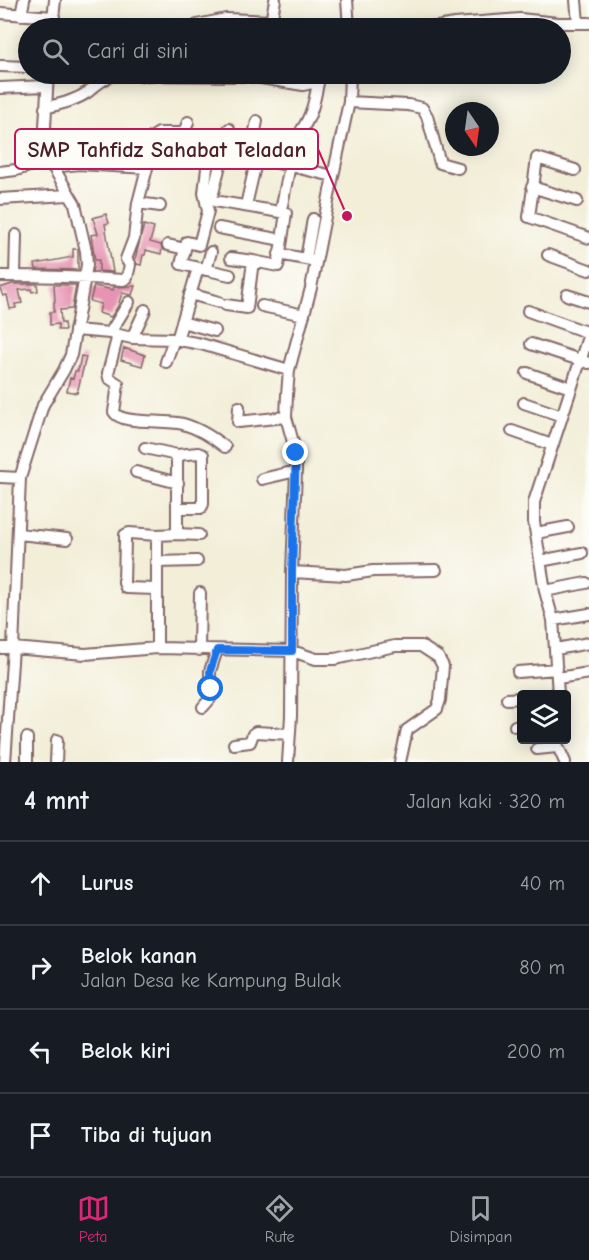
<!DOCTYPE html>
<html lang="id">
<meta charset="utf-8">
<style>
body{margin:0;font-family:"Comic Neue",sans-serif;background:#242831;color:#f1f3f6}
.controls{position:absolute;right:18px;bottom:18px;display:grid;overflow:hidden;border-radius:6px;box-shadow:0 3px 15px #0003}
.controls button{width:54px;height:54px;display:grid;place-items:center;padding:0;border:0;border-bottom:2px solid #363941;background:#171b24;color:#f1f3f6;font:30px sans-serif}
.compass{position:absolute;left:445px;top:102px;width:54px;height:54px;border-radius:50%;background:#171b24;box-shadow:0 3px 15px #0003;rotate:167deg}
.stop{position:absolute;width:18px;height:18px;margin:-14px;border:4px solid #1a73e8;border-radius:50%;background:#fff}
.stop.end{background:#1a73e8;border-color:#fff;box-shadow:0 2px 6px #0008}
.list{margin:0;padding:0;list-style:none}
h2{display:flex;justify-content:space-between;align-items:center;height:78px;margin:0;padding:0 24px;font-size:26px}
h2 small{font-size:20px;font-weight:400;color:#9ea1a6}
.list li{display:grid;grid-template-columns:39px 1fr auto;gap:18px;align-items:center;box-sizing:border-box;height:84px;padding:0 24px;border-top:2px solid #363941}
.list b{display:block;font-size:22px;white-space:nowrap}
.list p{margin:0;font-size:20px;white-space:nowrap;color:#9ea1a6}
.list em{font-size:20px;font-style:normal;color:#9ea1a6}
.icon{flex:none;width:33px;height:33px;fill:none;stroke:currentColor;stroke-width:2;stroke-linecap:round;stroke-linejoin:round}
.map{position:relative;flex:none;width:589px;height:762px;overflow:hidden}
.search{position:absolute;background:#171b24;box-shadow:0 3px 15px #0003;left:18px;right:18px;top:18px;height:66px;display:flex;align-items:center;gap:15px;box-sizing:border-box;padding:0 21px;border-radius:33px;color:#9ea1a6;font-size:22px}
.sheet{height:414px;background:#171b24}
nav{display:flex;justify-content:space-around;align-items:center;box-sizing:border-box;height:84px;border-top:2px solid #363941;background:#171b24;font-size:16px;color:#9ea1a6}
nav a{display:grid;justify-items:center;gap:3px}
nav .on{color:#db2777}
.map>svg:first-child{display:block}
</style>
<div class="map">
<svg width="589" height="762" viewBox="0 0 589 762">
<rect width="100%" height="100%" fill="#fdfcf7"/>
<filter id="ink" filterUnits="userSpaceOnUse"><feTurbulence type="fractalNoise" baseFrequency=".0167" numOctaves="2"/><feDisplacementMap in="SourceGraphic" scale="12" xChannelSelector="R" yChannelSelector="G"/><feConvolveMatrix kernelMatrix="1 2 1 2 8 2 1 2 1" color-interpolation-filters="sRGB"/></filter>
<filter id="wash" filterUnits="userSpaceOnUse"><feTurbulence type="fractalNoise" baseFrequency=".008" numOctaves="4" result="noise"/><feDisplacementMap in="SourceGraphic" scale="24" xChannelSelector="R" yChannelSelector="G"/><feGaussianBlur stdDeviation="1.35" result="paint"/><feColorMatrix in="noise" values="0 0 0 0 0 0 0 0 0 0 0 0 0 0 0 0 0 1.4 0 .05"/><feComposite in="paint" operator="in"/></filter>
<g filter="url(#wash)">
<rect width="100%" height="100%" fill="#f2eed8"/>
<g id="blocks">
<path fill="#e794b4" d="M106 214 109 223 105 224 113 272 99 271V260H95L91 235 98 234 93 218Z
M144 225 154 228 150 242 161 245 162 249 161 254 146 250 145 255H143L141 265 137 264 135 259Z
M73 249H78V270L36 269 35 264 73 257Z
M12 284H37L38 291 32 292 31 289 19 290 22 303 15 304 16 308 10 309 7 295 3 296 0 288Z
M54 285H76L72 309 60 310 61 323H64L65 330H58V324L50 325V312H54V302H55Z
M94 286 113 290 114 287 135 286 132 295 122 293 118 306 111 317 99 313 101 304 90 301Z
M124 348 145 355 142 366 121 360Z
M81 356 86 357 77 393 67 391 70 378 73 379 75 371H78Z"/>
</g>
</g>
<g filter="url(#ink)">
<use href="#blocks" fill-opacity="0" stroke="#856768" stroke-width="1.5"/>
<g fill="none" stroke-linecap="round" stroke-linejoin="round">
<g stroke="#856768" stroke-width="14">
<path id="minor" d="M275 0 272 17 275 25 349 26
M347 0 349 28
M576 0 578 23
M0 13 54 17
M21 15 24 0
M197 25 226 19 272 21
M52 28 55 0
M431 28 455 24 520 19 558 23H589
M0 66 28 67
M0 88 46 86
M349 102 408 105 422 108 427 116 440 163 458 168
M45 108C60 104 75 101 88 92 96 85 102 79 113 75L249 76 303 85 312 83 326 74
M229 129 211 157 207 168 204 193 208 211 199 245 187 242 181 264 230 275
M301 131C313 114 315 98 319 78
M250 156 257 121
M285 164 290 138
M52 167 79 164 147 168
M575 170 537 158 529 217 589 238
M0 172 16 170 49 160
M532 187 577 201
M213 193 223 153 227 151 333 176 349 102 350 74
M0 199 68 195
M214 201 286 213 278 266 253 261 247 308 226 305
M247 201 257 158
M138 203 160 206
M282 205 290 165
M219 228 282 240
M168 245 185 249
M279 254 311 260
M548 255 589 270
M231 258 253 261
M306 259 313 219
M206 270 211 252
M0 276C41 276 82 277 123 280L127 278 130 265 126 259 134 238 138 203 147 168 151 138 159 133H184L188 122
M15 276 16 235
M190 294 219 302
M567 295 589 302
M262 306 304 315
M528 311 589 333
M182 322 215 331
M75 330 110 333 132 338 174 339 201 344 289 370
M110 333 129 302
M118 335 108 373 109 378 118 384 114 412C121 425 165 419 183 424 198 428 212 437 225 447
M132 338 145 310
M177 340 198 268
M531 344 589 363
M166 362 174 339
M527 373 571 388
M524 403 562 416
M239 407 238 422 286 417
M512 431 552 445
M145 448 177 455 198 453 203 455V504L201 508H177
M136 472 178 483
M0 477 20 478
M262 479 296 471
M536 533 568 527
M18 534 67 539
M177 534 199 535
M540 561 582 553
M156 562 197 561
M292 572 346 575 373 571 436 570
M156 589 126 588 124 583 125 540V535L129 533 157 535
M545 591 586 583
M553 620 589 614
M0 648H13L20 478 43 405 64 370 71 355 87 265 86 251 75 204 49 160 45 127 48 74
M157 648V535L177 534V455
M556 649 589 643
M199 650 200 593
M518 672 557 669
M558 678 589 673
M558 694 553 620 545 591 534 522V502L589 334
M507 699 522 698
M203 707 210 699V671L217 650
M515 726H522
M555 740 565 762
M234 744 250 742 253 734 256 732 290 734
M537 749 557 747
M5 762 13 648 85 654 157 648 292 651 316 659H335L395 646H421L438 657 443 666 440 700 437 709 407 730 400 762
M27 762V738
M56 762 57 740
M288 762 291 716 292 572 296 471V453L286 417 287 395 289 370 311 288 333 176"/>
</g>
<use href="#minor" stroke="#fff" stroke-width="10"/>
</g>
</g>
<g fill="none" stroke-linecap="round" stroke-linejoin="round" filter="url(#ink)">
<path stroke="#1a73e8" stroke-width="8" d="M211 689 210 671 217 650 292 651V572L296 453"/>
</g>
<path fill="none" stroke="#c2185b" stroke-width="2" d="M347 216L318 149"/>
<circle fill="#c2185b" stroke="#fdfcf7" stroke-width="2" cx="347" cy="216" r="6"/>
<rect fill="#fdfcf7" stroke="#c2185b" stroke-width="2" x="15" y="129" width="303" height="40" rx="6"/>
<g font-size="22" text-anchor="middle" font-weight="bold" fill="#4a1f2b">
<text x="167" y="157">SMP Tahfidz Sahabat Teladan</text>
</g>
</svg>
<div class="controls">
<button><svg class="icon" aria-label="layers" viewBox="0 0 24 24"><path d="M12 4l9 5-9 5-9-5zM3 14l9 5 9-5"/></svg></button>
</div>
<svg class="compass" viewBox="-18 -18 36 36"><path d="M0-13l5 13h-10z" fill="#e53935"/><path d="M0 13l5-13h-10z" fill="#9ea1a6"/></svg>
<div class="stop" style="left:211px;top:689px"></div>
<div class="stop end" style="left:296px;top:453px"></div>
<div class="search"><svg class="icon" aria-label="search" viewBox="0 0 24 24"><circle cx="10" cy="10" r="6"/><path d="M15 15l6 6"/></svg>Cari di sini</div>
</div>
<section class="sheet">
<h2>4 mnt<small>Jalan kaki · 320 m</small></h2>
<ul class="list">
<li><svg class="icon" aria-label="ahead" viewBox="0 0 24 24"><path d="M12 20V5M6 11l6-6 6 6"/></svg><div><b>Lurus</b></div><em>40 m</em></li>
<li><svg class="icon" aria-label="right" viewBox="0 0 24 24"><path d="M7 20v-9h11M14 6l5 5-5 5"/></svg><div><b>Belok kanan</b><p>Jalan Desa ke Kampung Bulak</p></div><em>80 m</em></li>
<li><svg class="icon" aria-label="left" viewBox="0 0 24 24"><path d="M17 20v-9H6M10 6l-5 5 5 5"/></svg><div><b>Belok kiri</b></div><em>200 m</em></li>
<li><svg class="icon" aria-label="arrive" viewBox="0 0 24 24"><path d="M6 21V4h12l-3 4 3 4H6"/></svg><div><b>Tiba di tujuan</b></div></li>
</ul>
</section>
<nav>
<a class="on"><svg class="icon" aria-label="map" viewBox="0 0 24 24"><path d="M3 6l6-2 6 2 6-2v14l-6 2-6-2-6 2zM9 4v14M15 6v14"/></svg>Peta</a>
<a><svg class="icon" aria-label="directions" viewBox="0 0 24 24"><path d="M12 3l9 9-9 9-9-9zM9 14v-3h6M13 9l2 2-2 2"/></svg>Rute</a>
<a><svg class="icon" aria-label="saved" viewBox="0 0 24 24"><path d="M7 4h10v16l-5-4-5 4z"/></svg>Disimpan</a>
</nav>
